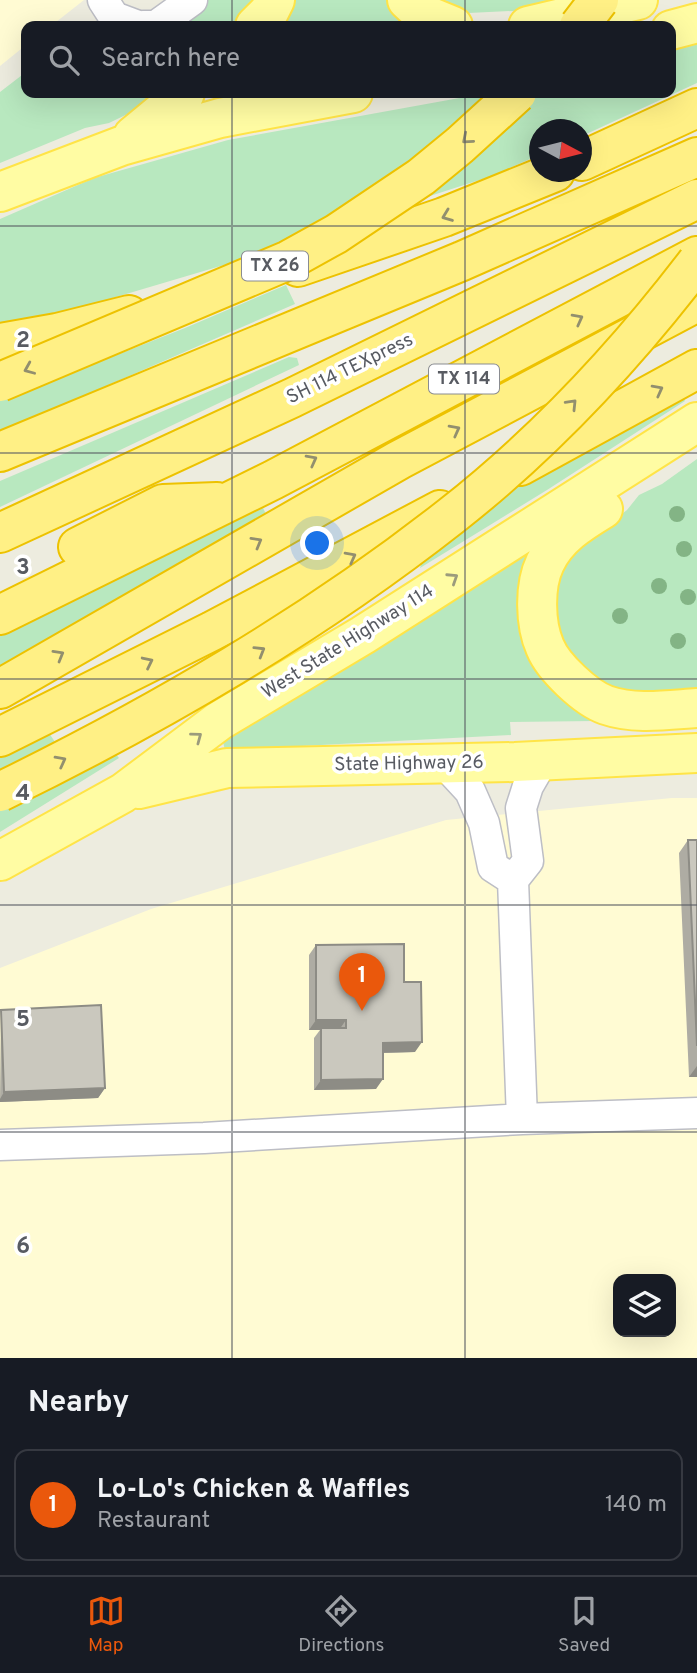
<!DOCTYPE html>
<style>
body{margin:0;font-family:Overpass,sans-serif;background:#20242c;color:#f1f3f6}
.controls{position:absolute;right:21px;bottom:21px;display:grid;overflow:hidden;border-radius:14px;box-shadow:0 7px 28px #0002}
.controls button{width:63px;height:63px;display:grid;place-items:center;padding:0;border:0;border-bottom:2px solid #363941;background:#171b24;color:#f1f3f6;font:35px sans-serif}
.compass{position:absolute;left:529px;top:119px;width:63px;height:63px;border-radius:50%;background:#171b24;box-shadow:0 7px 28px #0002;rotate:97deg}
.you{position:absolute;left:318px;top:544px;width:24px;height:24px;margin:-18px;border:5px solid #fff;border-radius:50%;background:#1a73e8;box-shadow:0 0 0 10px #1a73e833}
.badge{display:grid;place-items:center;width:46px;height:46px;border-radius:50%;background:#ea580c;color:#fff;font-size:23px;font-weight:700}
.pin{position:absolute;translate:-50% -58px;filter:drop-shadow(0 2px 4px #0008)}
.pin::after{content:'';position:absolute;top:37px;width:24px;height:21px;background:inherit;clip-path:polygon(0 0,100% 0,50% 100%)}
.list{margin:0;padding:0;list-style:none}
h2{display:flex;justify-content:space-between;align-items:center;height:91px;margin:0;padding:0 28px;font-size:30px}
h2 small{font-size:23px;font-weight:400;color:#9ea1a6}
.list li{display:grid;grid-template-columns:46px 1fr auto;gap:21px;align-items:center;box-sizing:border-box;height:112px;margin:0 14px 14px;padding:0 14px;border:2px solid #363941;border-radius:14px}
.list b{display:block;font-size:26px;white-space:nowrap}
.list p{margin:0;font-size:23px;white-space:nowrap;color:#9ea1a6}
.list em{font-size:23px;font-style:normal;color:#9ea1a6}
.icon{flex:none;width:38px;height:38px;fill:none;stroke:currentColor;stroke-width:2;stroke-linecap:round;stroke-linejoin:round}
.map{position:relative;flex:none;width:697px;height:1358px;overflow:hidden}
.search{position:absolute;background:#171b24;box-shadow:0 7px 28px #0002;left:21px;right:21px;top:21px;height:77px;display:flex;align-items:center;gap:18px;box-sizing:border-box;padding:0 24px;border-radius:14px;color:#9ea1a6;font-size:26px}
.sheet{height:217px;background:#171b24}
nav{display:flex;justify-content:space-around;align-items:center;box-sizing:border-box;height:98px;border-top:2px solid #363941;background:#171b24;font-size:19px;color:#9ea1a6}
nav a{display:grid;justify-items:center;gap:4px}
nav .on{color:#ea580c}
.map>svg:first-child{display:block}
</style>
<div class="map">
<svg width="697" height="1358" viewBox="0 0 697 1358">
<rect width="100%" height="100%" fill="#edecdf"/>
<path fill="#fffbd3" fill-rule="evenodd" d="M0 0H84L51 26H26V45L0 66Z
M672 798H697V1358H0V968L151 909 446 820ZM618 1279H671V1332H618Z"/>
<path fill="#b8e8bf" d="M207 0H258L240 26H172Z
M287 0H392L421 26H270Z
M434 0H580L575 8 468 13Z
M697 42V83L582 136V130H540L539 155 492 176 402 205 533 93H671V50Z
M26 72V93H171L109 123 85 128 0 163V92Z
M487 93 403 168 315 231 251 257 79 308 0 323V219L94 178 228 140Z
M286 285 295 304 0 432V401L185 328Z
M289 357 297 358 299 365 0 507V481Z
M681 394 685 401 547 490 420 568 424 555 517 482Z
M697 459V690L632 691 608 687 583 669 565 647 556 617 560 570 576 549 627 510 639 495 662 484Z
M263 508 267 516 0 667V636Z
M536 544 533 569 595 721 510 722 511 735 225 750 223 742Z
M47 730 57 745 0 774V752Z
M114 752 119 758 0 832V808Z"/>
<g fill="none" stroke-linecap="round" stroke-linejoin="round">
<g stroke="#bdbec5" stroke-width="33">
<path id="minor" d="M103 0 114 17 138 26
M143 26H156L192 0
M445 764 470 791 484 823 493 867 513 880
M522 1119 513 880 528 861 521 808 528 786 543 760
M0 1145 204 1138 522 1119 697 1113"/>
</g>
<g stroke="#ffe447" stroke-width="42">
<path id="major" d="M407 0 421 13 453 26
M255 26 269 12 275 0
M528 26 638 0
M671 30 697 23
M133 136 185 93
M0 192 121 146 220 118 353 93
M603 509C580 523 557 537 545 563 534 586 535 624 545 647 553 667 586 698 606 705 635 715 667 710 697 708
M139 789 227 768 515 762 697 753
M0 861 123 793 219 721 363 635 697 422"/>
</g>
<g stroke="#edc200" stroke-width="42">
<path id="highway" d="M582 161 697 108
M298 267 444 217 555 172
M0 343 57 333 129 315
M0 452 462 261 697 157
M520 466 697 369
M0 533 292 398 697 199
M78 547 163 504 217 502
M0 615 273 480 697 256
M0 689 399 460 697 302
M0 737 212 631 440 510"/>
</g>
<use href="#minor" stroke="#fff" stroke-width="30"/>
<use href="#major" stroke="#fffca3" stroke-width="38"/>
<use href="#highway" stroke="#fff085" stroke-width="38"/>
<g stroke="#edc200" stroke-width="42" stroke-linecap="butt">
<path id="highway-bridge" d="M579 26 599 0
M0 382 289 260 336 234 421 177 460 145 517 93
M0 792C159 714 311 626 451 516 543 444 626 355 697 262"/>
</g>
<use href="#highway-bridge" stroke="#fff085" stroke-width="38"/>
</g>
<g fill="#83b485">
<circle cx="677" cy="514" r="8"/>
<circle cx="684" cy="549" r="8"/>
<circle cx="659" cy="586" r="8"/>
<circle cx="688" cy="597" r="8"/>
<circle cx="620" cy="616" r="8"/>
<circle cx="678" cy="641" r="8"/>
</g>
<path fill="#aeaca3" d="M688 840H697V1077H689L679 853Z
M316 945 404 982 415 1052 383 1053 376 1089 314 1090V1038L320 1030H309V955Z
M1 1010 105 1088 98 1098 0 1102Z"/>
<path fill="#8d8c85" d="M316 1020H346L339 1030 321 1028 320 1030H309Z
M422 1042 415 1052 376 1053 383 1043Z
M697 1066V1077H689Z
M383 1079 376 1089 314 1090 321 1080Z
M105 1088 98 1098 0 1102V1099L4 1092Z"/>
<path fill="#cac8be" stroke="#8d8c85" stroke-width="2" d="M688 840H697V1046Z
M404 944V982H421L422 1042 383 1043V1079L321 1080V1028H346V1020H316V945Z
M101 1005 105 1088 4 1092 1 1010Z"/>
<defs><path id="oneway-chevron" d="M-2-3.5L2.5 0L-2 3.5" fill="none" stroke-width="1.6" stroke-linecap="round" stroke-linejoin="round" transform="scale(1.75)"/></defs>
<g stroke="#928f6e">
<use href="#oneway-chevron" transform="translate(467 139) rotate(139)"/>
<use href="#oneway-chevron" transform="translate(447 216) rotate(159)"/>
<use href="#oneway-chevron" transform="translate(578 319) rotate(-28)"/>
<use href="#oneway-chevron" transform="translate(29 369) rotate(157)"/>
<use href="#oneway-chevron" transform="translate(658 390) rotate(-28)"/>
<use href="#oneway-chevron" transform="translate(572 404) rotate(-46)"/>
<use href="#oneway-chevron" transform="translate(455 430) rotate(-28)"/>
<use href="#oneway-chevron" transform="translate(312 460) rotate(-28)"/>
<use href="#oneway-chevron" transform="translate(257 542) rotate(-30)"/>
<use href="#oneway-chevron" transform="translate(351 557) rotate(-28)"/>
<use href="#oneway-chevron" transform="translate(260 651) rotate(-31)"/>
<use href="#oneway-chevron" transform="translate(59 655) rotate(-30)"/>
<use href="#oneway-chevron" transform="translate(148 662) rotate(-26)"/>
<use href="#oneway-chevron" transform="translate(61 761) rotate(-28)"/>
</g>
<g stroke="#9b9b7c">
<use href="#oneway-chevron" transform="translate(453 578) rotate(-33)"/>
<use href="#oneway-chevron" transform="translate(197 737) rotate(-37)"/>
</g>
<path fill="none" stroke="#585b62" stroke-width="2" stroke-opacity="0.55" d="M232 0V26M465 0V26M232 93V1358M465 93V1358M0 226H697M0 453H697M0 679H697M0 905H697M0 1132H697"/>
<g text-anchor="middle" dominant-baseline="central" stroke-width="7" stroke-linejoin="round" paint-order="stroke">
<g fill="#fff" stroke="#8a8c91" stroke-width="2">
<rect x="242" y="251.5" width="66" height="29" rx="5"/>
<rect x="429" y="364.5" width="70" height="29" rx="5"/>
</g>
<g font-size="18" font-weight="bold" fill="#585b62">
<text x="275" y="266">TX 26</text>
<text x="464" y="379">TX 114</text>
</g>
<g font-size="19" fill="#585b62" stroke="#fff">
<text transform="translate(350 369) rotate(-26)">SH 114 TEXpress</text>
<text transform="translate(348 642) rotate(-32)">West State Highway 114</text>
<text transform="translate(409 764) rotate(-1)">State Highway 26</text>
</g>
</g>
<g font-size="23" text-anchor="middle" font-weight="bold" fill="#585b62" stroke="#fff" stroke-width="7" stroke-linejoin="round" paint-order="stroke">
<text x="23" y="347">2</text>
<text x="23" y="574">3</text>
<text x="23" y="800">4</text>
<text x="23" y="1026">5</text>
<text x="23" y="1253">6</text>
</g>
</svg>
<div class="controls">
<button><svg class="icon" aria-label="layers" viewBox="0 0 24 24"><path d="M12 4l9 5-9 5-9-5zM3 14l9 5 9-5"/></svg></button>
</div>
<svg class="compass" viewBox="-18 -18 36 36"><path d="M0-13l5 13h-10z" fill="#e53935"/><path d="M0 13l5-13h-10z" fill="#9ea1a6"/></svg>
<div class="you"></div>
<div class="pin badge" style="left:362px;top:1011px">1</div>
<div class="search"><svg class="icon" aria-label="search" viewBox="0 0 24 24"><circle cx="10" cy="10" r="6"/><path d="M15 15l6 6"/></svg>Search here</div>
</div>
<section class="sheet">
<h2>Nearby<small></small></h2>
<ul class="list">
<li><span class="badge">1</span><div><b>Lo-Lo's Chicken &amp; Waffles</b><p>Restaurant</p></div><em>140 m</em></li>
</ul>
</section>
<nav>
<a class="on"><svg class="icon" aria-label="map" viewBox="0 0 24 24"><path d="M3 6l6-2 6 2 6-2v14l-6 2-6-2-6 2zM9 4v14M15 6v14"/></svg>Map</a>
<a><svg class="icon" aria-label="directions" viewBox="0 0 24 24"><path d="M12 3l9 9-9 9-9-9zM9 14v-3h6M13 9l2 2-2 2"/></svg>Directions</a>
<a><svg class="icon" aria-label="saved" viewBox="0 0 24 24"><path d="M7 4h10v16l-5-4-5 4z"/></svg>Saved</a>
</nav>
